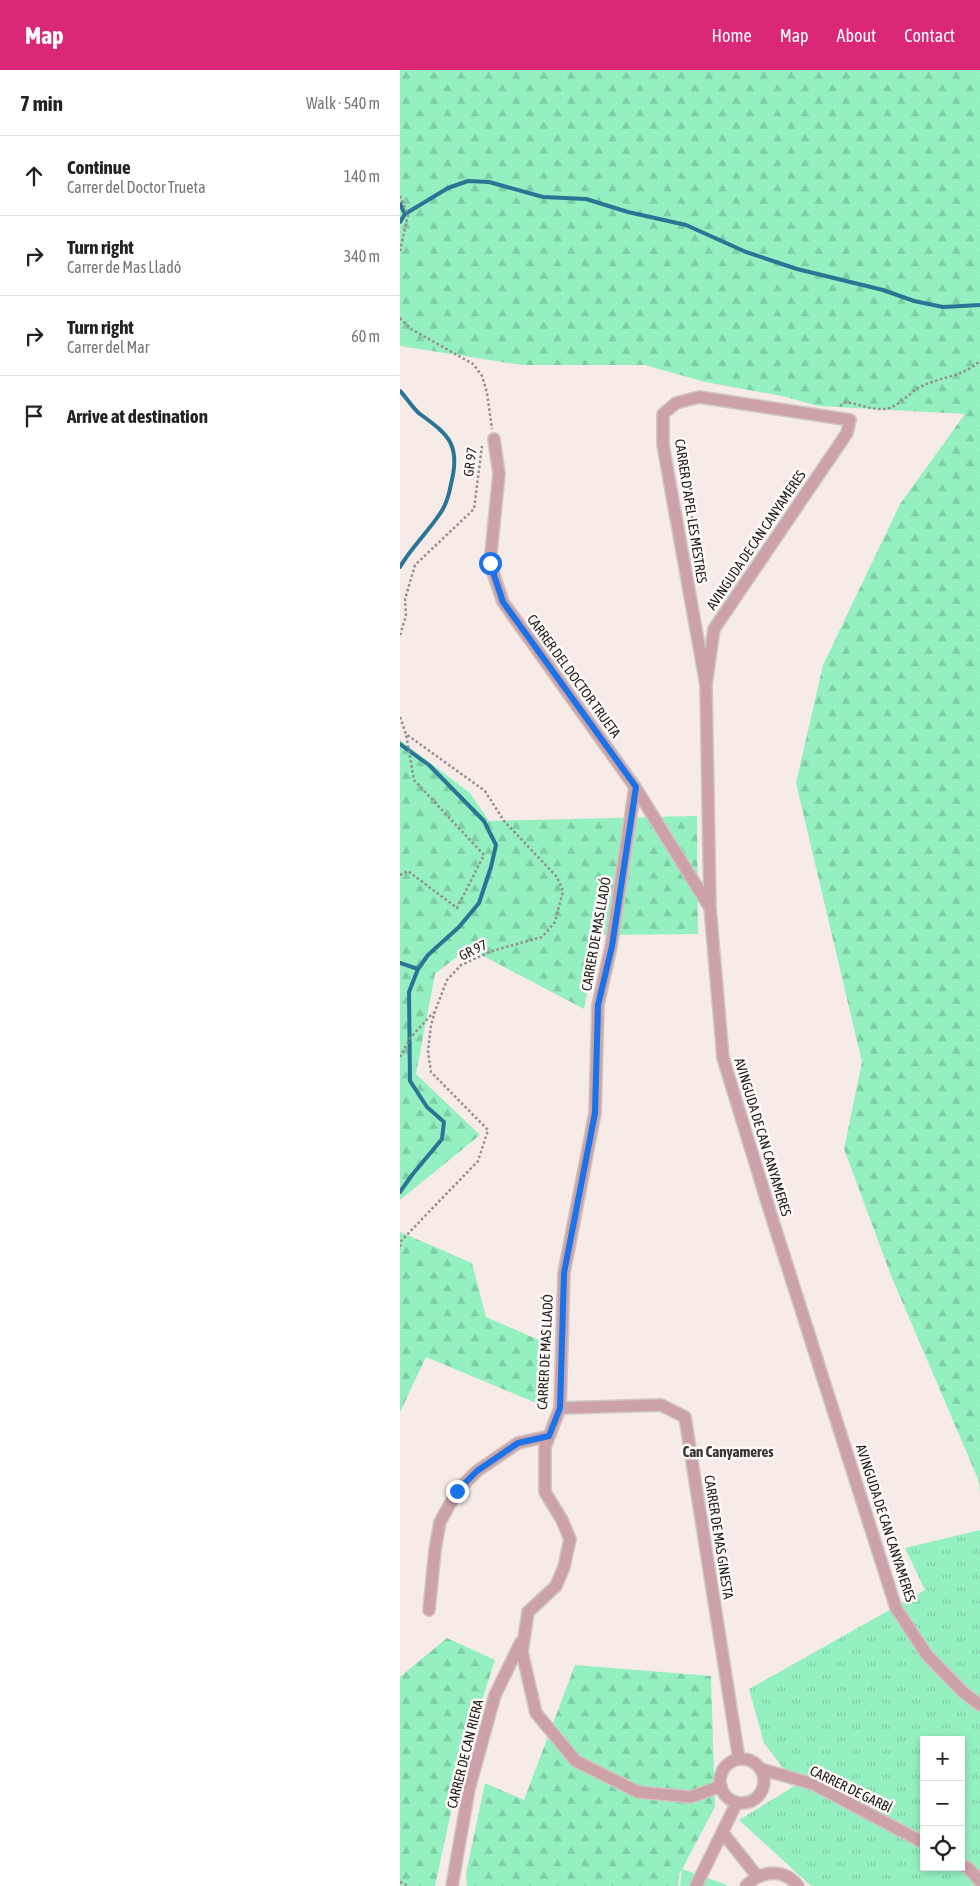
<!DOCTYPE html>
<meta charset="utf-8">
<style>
body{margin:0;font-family:"Asap Condensed",sans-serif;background:#f2f2f2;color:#222}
.controls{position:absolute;right:15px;bottom:15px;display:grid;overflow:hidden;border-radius:0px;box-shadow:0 2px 8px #0003}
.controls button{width:45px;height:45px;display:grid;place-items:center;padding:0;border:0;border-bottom:1px solid #e0e0e0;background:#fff;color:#222;font:25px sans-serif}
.stop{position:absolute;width:15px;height:15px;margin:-11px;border:4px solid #1a73e8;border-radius:50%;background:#fff}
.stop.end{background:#1a73e8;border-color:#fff;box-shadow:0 1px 5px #0008}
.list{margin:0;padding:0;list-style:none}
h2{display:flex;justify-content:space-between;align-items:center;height:65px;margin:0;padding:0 20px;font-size:21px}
h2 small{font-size:16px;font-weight:400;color:#767676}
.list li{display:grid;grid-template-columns:32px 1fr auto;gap:15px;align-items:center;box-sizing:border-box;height:80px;padding:0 20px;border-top:1px solid #e0e0e0}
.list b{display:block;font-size:19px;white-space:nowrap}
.list p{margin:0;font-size:16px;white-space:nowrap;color:#767676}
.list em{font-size:16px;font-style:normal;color:#767676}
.icon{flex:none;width:28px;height:28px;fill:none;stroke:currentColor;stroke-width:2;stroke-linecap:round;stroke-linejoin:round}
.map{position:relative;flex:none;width:580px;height:1816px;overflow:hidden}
header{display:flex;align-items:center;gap:30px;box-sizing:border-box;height:70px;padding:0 25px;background:#db2777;color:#fff}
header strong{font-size:24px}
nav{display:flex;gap:28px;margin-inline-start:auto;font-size:18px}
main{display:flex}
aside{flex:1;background:#fff}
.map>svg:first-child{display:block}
</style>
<header>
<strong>Map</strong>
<nav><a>Home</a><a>Map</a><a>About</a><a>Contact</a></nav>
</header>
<main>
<aside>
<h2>7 min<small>Walk · 540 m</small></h2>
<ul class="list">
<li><svg class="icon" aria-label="ahead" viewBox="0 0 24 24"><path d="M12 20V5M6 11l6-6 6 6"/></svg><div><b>Continue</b><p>Carrer del Doctor Trueta</p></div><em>140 m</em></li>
<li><svg class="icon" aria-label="right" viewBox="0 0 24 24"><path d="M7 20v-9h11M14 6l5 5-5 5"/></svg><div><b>Turn right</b><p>Carrer de Mas Lladó</p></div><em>340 m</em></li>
<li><svg class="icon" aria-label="right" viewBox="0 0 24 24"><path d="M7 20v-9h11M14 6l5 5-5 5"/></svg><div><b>Turn right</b><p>Carrer del Mar</p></div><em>60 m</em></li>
<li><svg class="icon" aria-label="arrive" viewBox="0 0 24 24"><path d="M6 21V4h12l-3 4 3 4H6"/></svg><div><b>Arrive at destination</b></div></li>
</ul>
</aside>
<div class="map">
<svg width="580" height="1816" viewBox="0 0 580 1816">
<defs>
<pattern id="grass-tufts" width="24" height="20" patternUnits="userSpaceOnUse" patternTransform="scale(1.25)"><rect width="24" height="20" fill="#94f0c0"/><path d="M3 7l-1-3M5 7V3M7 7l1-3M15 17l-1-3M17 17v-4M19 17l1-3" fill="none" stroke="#7fcda4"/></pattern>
<pattern id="forest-firs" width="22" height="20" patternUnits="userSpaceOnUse" patternTransform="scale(1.25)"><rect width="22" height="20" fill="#94f0c0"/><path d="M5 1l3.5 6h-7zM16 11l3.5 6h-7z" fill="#7fcda4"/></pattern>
</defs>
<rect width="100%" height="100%" fill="#f6ebe7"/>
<path fill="url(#grass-tufts)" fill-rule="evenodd" d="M580 1460V1816H411L339 1750 396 1715 364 1673 349 1619 525 1520 505 1478ZM524 1670H561V1797H524Z
M282 1799 327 1815V1816H280Z"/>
<path fill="url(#forest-firs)" d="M0 0H580V1422L578 1409 492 1208 444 1079 462 992 396 713 423 595 500 434 565 344 418 336 382 326 305 312 245 295H122L0 276Z
M0 670 70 723 89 751 297 746 298 864 199 865 184 939 68 878 35 904 16 1004 80 1065 0 1130Z
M0 1162 72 1193 86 1247 148 1274 141 1335 26 1287 0 1342Z
M47 1568 95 1590 61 1695 35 1816H0V1607Z
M175 1595 311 1606 315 1737 279 1805 278 1816H67L66 1803 85 1713 124 1730Z"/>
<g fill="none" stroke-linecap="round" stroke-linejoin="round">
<path stroke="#2a7496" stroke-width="4" d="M0 134 5 144 0 152
M5 144 48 118 68 111 89 112 143 127 186 129 228 142 286 155 346 182 397 199 483 220 514 231 543 237 580 235
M0 321C6 327 15 341 20 344 49 365 61 375 51 414 49 425 46 436 39 445 27 463 10 479 0 497
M0 674 29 695 84 751 96 775 91 797 79 833 59 857 28 885 18 899 9 922 10 1011 27 1037 44 1052 42 1069 12 1105 0 1122
M0 893 18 899"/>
<g stroke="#cfc6c2" stroke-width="14">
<path id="minor" d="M94 369 99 404 90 493 103 532 235 717 309 836
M306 615 263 375V344L276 333 299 327 450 350 447 363 314 559 306 615 310 837 323 988 372 1148 496 1538 527 1585 563 1622 580 1635
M235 717 211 877 198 935 195 1043 164 1203 160 1338 145 1377V1422L162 1450 170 1469 164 1497 156 1516 128 1542 122 1582 136 1643 176 1691 238 1722 291 1727 321 1716
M160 1338 261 1335 285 1347 339 1689
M29 1540 35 1480 40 1452 57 1421 77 1401 118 1373 149 1366
M320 1711a22 22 0 1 1 44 0a22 22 0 1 1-44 0Z
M361 1699 413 1714 524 1773
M323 1763 357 1806
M561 1795 568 1798 580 1811
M52 1816 69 1719 95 1625 121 1572
M296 1816 337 1732
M346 1816C361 1800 384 1798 398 1816"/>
</g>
<path stroke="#968e8c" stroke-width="2.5" stroke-dasharray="2.5 2.5" stroke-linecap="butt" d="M0 126 8 145 0 181
M0 248 11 259 73 294 82 306 87 323 92 359
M440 336 446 332C458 334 472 340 484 339 496 339 509 323 520 317 542 306 560 308 580 291
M0 565 6 546 5 529 15 495 74 439 82 376
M0 647 6 664 85 721 104 751 157 807 163 821 155 852 142 867 92 881 61 895 47 910 35 941 31 955 28 981 31 1002 88 1060 78 1091 1 1171 0 1177
M0 805 8 801 57 838 84 785 14 710 6 664
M0 987 10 968 33 943
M0 1812 9 1816"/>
<use href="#minor" stroke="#cda1a8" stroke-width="11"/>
</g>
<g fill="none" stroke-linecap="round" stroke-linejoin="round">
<path stroke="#1a73e8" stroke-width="6" d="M57 1421 77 1401 118 1373 149 1366 160 1338 164 1203 195 1043 198 935 212 876 236 717 103 532 90 493"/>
</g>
<g text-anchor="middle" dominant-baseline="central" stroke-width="5" stroke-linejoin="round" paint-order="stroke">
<g font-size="14" fill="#1f1b1a" stroke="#fefaf8">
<text transform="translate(70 392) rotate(-82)">GR 97</text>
<text transform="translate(291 441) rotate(81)">CARRER D'APEL·LES MESTRES</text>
<text transform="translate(356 470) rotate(-56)">AVINGUDA DE CAN CANYAMERES</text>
<text transform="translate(174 606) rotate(54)">CARRER DEL DOCTOR TRUETA</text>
<text transform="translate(196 864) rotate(-80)">CARRER DE MAS LLADÓ</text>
<text transform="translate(73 880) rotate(-26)">GR 97</text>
<text transform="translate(363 1067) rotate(73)">AVINGUDA DE CAN CANYAMERES</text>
<text transform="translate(145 1282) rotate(-87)">CARRER DE MAS LLADÓ</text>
<text transform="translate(486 1453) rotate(72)">AVINGUDA DE CAN CANYAMERES</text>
<text transform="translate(319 1467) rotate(81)">CARRER DE MAS GINESTA</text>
<text transform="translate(65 1684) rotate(-76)">CARRER DE CAN RIERA</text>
<text transform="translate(451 1719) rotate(26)">CARRER DE GARBÍ</text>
</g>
<g font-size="15" font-weight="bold" fill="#3b3330" stroke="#fefaf8">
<text x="328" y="1381">Can Canyameres</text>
</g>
</g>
</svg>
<div class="controls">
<button>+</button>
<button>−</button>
<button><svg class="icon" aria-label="locate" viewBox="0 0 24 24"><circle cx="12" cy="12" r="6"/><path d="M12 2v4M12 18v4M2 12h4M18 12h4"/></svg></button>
</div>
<div class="stop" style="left:90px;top:493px"></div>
<div class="stop end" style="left:57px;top:1421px"></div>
</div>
</main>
